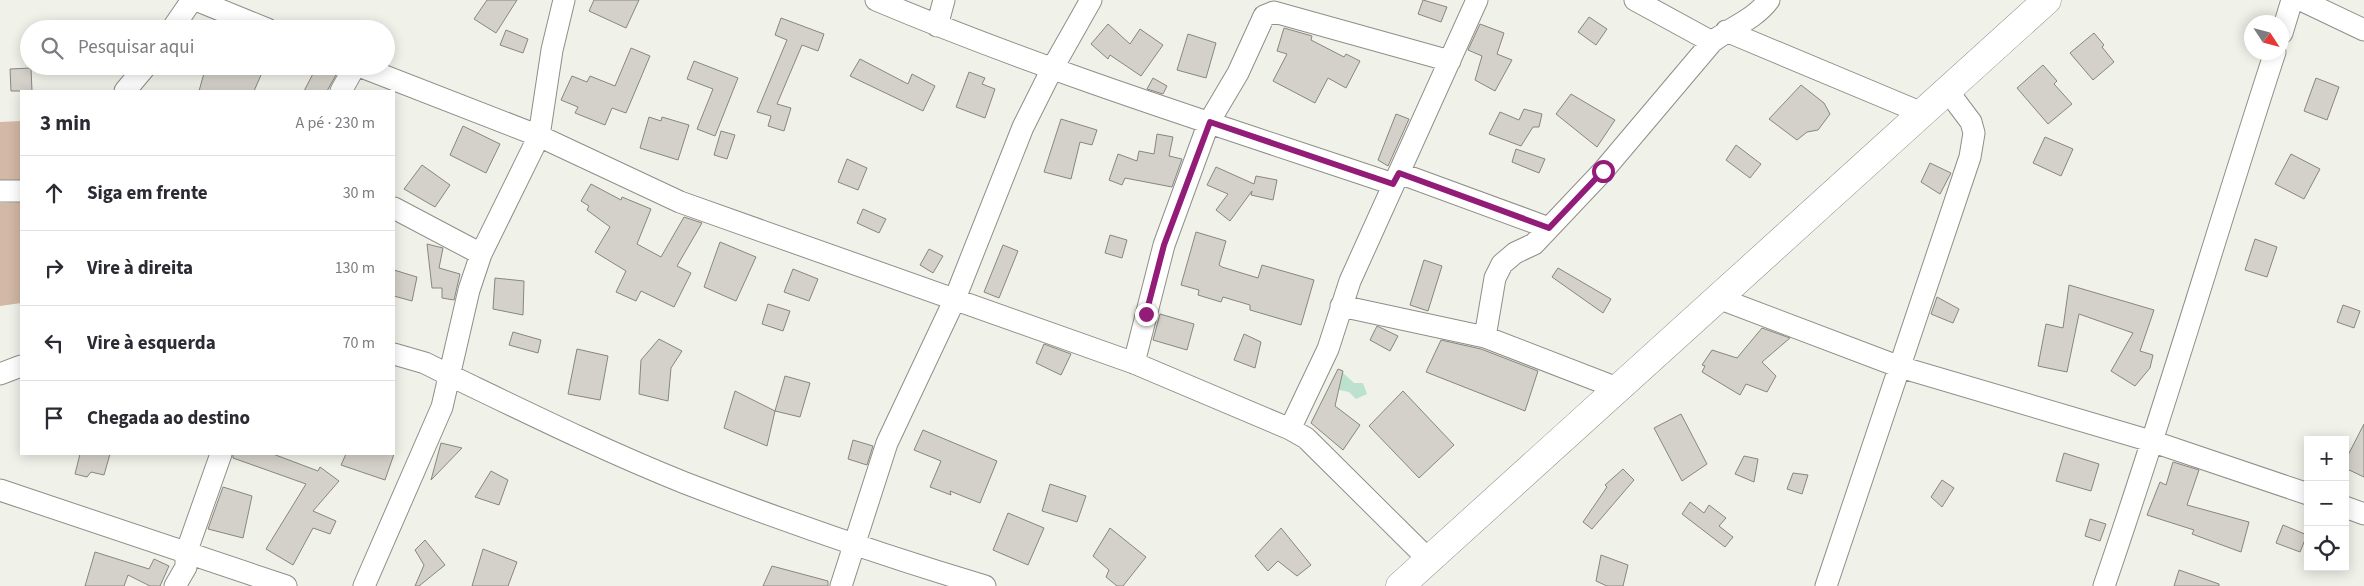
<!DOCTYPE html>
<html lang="pt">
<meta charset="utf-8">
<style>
body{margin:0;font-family:"Source Sans 3",sans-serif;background:#f2f2f3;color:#2b2b33}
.controls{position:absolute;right:15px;bottom:15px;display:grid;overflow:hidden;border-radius:0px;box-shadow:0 2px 12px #0003}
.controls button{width:45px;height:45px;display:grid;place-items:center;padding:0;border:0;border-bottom:1px solid #e1e1e2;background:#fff;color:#2b2b33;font:25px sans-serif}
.compass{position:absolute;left:2244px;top:15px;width:45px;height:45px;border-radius:50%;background:#fff;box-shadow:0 2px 12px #0003;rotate:126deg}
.stop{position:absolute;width:15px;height:15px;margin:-11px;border:4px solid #931c79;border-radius:50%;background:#fff}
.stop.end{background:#931c79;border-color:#fff;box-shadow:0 1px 5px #0008}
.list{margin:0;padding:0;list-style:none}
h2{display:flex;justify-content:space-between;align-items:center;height:65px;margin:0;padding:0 20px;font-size:21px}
h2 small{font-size:16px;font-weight:400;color:#7c7c81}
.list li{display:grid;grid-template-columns:32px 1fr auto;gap:15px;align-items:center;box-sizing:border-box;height:75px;padding:0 20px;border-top:1px solid #e1e1e2}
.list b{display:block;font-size:19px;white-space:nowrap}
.list em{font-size:16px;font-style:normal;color:#7c7c81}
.icon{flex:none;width:28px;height:28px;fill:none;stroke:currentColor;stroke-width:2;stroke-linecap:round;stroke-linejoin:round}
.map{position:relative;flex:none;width:2364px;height:586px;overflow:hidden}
.search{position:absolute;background:#fff;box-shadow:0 2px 12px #0003;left:20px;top:20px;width:375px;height:55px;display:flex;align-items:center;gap:12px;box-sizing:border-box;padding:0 18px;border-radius:28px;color:#7c7c81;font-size:19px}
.panel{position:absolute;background:#fff;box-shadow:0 2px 12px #0003;left:20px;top:90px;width:375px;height:365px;border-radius:0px}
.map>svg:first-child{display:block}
</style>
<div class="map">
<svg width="2364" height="586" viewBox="0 0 2364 586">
<rect width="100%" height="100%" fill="#f0f1e9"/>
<path fill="#d2b8a5" d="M21 121V181L0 183V122Z
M21 202V303L0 306V203Z"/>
<path fill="#bce1cf" d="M1342 372 1354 383H1363L1367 394 1356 399 1349 392 1335 389Z"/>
<path fill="#d4d1ca" stroke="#89867f" d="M487 0H517L496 33 474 19Z
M594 0H639L626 28 589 11Z
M1423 0 1447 7 1441 22 1418 14Z
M1589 17 1607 29 1596 45 1578 32Z
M781 18 824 34 818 51 802 45 777 104 791 108 784 131 768 126 771 116 757 112 787 40 775 35Z
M1108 24 1130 44 1140 29 1163 45 1141 76 1110 55 1108 59 1091 44Z
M1480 24 1504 33 1497 54 1512 60 1495 91 1475 80 1482 56 1468 50Z
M1284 28 1312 36 1311 40 1344 57 1346 54 1360 61 1346 88 1328 78 1315 103 1273 81 1287 54 1277 51Z
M506 30 528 39 523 53 500 45Z
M2094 33 2104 45 2102 47 2114 62 2093 80 2070 53Z
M1188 34 1216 43 1206 78 1177 70Z
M631 48 650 56 626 113 612 108 605 125 575 113 578 107 561 100 572 76 587 82 590 76 615 86Z
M860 59 908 84 912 74 935 86 923 111 850 76Z
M694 61 738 78 715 136 697 129 713 89 687 79Z
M2043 65 2057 81 2054 84 2072 104 2048 124 2017 88Z
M206 66H265L254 91H199Z
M317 66H341L327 91H304Z
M31 68 32 91H11L10 69Z
M969 72 985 78 982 84 995 89 985 118 956 107Z
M1153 78 1167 86 1163 94 1147 89Z
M2316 78 2339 87 2327 120 2304 111Z
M1801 85 1824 103 1830 114 1818 130 1807 132 1797 140 1769 119Z
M1571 94 1615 120 1597 147 1556 114Z
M1524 109 1542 114 1539 127H1533L1521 146 1489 134 1500 112 1519 120Z
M1396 114 1409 119 1388 166 1378 160Z
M649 117 661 121 662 117 689 125 678 160 640 148Z
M1061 119 1097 130 1092 145 1080 142 1071 179 1044 172Z
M463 126 500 144 486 173 450 155Z
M721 131 735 135 727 159 714 155Z
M1157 134 1173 137 1169 156 1182 159 1172 187 1125 178 1122 185 1109 180 1118 154 1137 161 1139 151 1154 154Z
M2045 137 2073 149 2061 176 2033 163Z
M1736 145 1761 164 1750 178 1726 160Z
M1516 149 1545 159 1539 173 1512 162Z
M2291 154 2320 169 2304 199 2275 184Z
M847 159 867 168 858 190 838 182Z
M1930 163 1951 173 1940 194 1921 182Z
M422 165 450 185 435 207 404 189Z
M1216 167 1254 184 1256 176 1277 180 1273 200 1251 195 1252 191 1230 221 1216 210 1228 194 1207 185Z
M591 184 621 200 622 197 651 209 637 244 661 257 684 217 702 223 677 266 691 273 674 307 641 291 636 301 616 292 626 271 595 252 610 227 587 210 589 206 581 201Z
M863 209 886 219 879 233 857 223Z
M1196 232 1226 241 1219 265 1222 267 1258 278 1262 265 1314 280 1301 325 1250 310V305L1223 297 1221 302 1198 295 1199 290 1181 285Z
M1110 235 1127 240 1122 258 1105 253Z
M2255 239 2277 247 2267 277 2245 270Z
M720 242 756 257 736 301 704 287Z
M427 244 443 248 439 268 460 274 454 300 442 298V288H432Z
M1003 245 1018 251 999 298 984 292Z
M929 249 943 256 933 273 920 265Z
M1424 260 1442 266 1428 311 1410 305Z
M1558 268 1611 299 1603 313 1552 277Z
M793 269 818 279 809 301 784 292Z
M394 270 417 277 412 301 394 296Z
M495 278 524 281 523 315 493 309Z
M2069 285 2154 310 2140 351 2153 355 2150 368 2135 386 2111 371 2133 333 2079 314 2067 372 2038 366 2046 324 2063 328Z
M1937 297 1959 309 1953 323 1931 314Z
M768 304 790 311 783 331 762 324Z
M2343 305 2360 311 2354 328 2337 322Z
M1160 314 1194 324 1187 350 1153 340Z
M1377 326 1398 336 1390 351 1370 340Z
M1762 328 1790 338 1762 362 1776 376 1767 392 1746 384 1740 395 1702 372 1705 366 1702 365 1712 350 1737 358Z
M513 332 541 340 538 353 509 345Z
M1244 334 1261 342 1255 368 1234 360Z
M659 339 682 351 671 368 668 401 639 394 641 360Z
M1441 340 1481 349 1538 371 1525 411 1426 372Z
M1044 344 1071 354 1061 375 1036 363Z
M577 349 608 356 600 400 568 394Z
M1338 369 1343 371 1335 406 1360 425 1343 450 1311 423Z
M785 376 810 383 800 417 775 411Z
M735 391 775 411 767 446 724 428Z
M1403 391 1454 445 1419 478 1369 426Z
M1681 414 1707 464 1682 481 1654 428Z
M2364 424V477L2345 468V461Z
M923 430 997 461 980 503 950 491 951 495 930 487 941 461 914 450Z
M853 440 873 446 867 465 848 459Z
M441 443 462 448 431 480Z
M2064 453 2099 464 2091 491 2056 481Z
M80 454H110L104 475 91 472 87 477 75 474Z
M233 454H273L318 471 320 467 339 481 313 511 336 521 330 534 313 528 293 565 266 549 306 484 233 458Z
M346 454H394L385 480 341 465Z
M1744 456 1758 459 1754 482 1735 474Z
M2173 462 2199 470 2187 505 2249 522 2241 552 2192 534 2194 530 2147 515 2160 482 2166 485Z
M1623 469 1634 480 1592 529 1583 522 1607 487 1605 485Z
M491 471 508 480 499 505 475 497Z
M1793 473 1808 475 1802 494 1787 489Z
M1942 480 1954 488 1942 507 1931 497Z
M1050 484 1086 496 1077 522 1042 511Z
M223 487 252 496 243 538 208 529Z
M1690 502 1704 513 1709 505 1726 518 1719 526 1733 537 1725 547 1682 514Z
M1008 513 1044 528 1028 565 993 550Z
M2090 519 2106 524 2100 541 2085 536Z
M2283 525 2307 535 2300 552 2276 543Z
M1110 528 1146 557 1123 586H1117L1106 577 1109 570 1093 556Z
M1281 528 1311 565 1297 576 1278 561 1268 571 1255 556Z
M425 540 445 565 419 586H415L424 565 415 550Z
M483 549 517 562 508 586H472Z
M95 552 149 569 154 559 169 566 160 586H150L128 575 124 586H85Z
M1601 555 1628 565 1623 586H1607L1596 581Z
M772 566 828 581V586H763Z
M2179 570 2219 584V586H2174Z"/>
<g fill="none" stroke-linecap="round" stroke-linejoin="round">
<g stroke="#8e8f88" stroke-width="23">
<path id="minor" d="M196 0 267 29
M876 0C1044 71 1220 126 1393 184
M1635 0 1712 42
M2301 0 2364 30
M937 26 944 0
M172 29 192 0
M1726 31 1922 113
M2282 33 2292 0
M359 66 539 136 680 202 1134 363 1290 429 1306 438 1428 559
M125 91 146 66
M341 91 355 66
M1399 173 1549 228
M0 191H21
M394 208 481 254
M1718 298 1900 367 2154 442 2308 494
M1341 306 1485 337 1617 388
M1485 337 1495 278 1502 264 1515 253 1534 244 1603 171 1712 42C1731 27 1754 20 1769 0
M394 354 425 363 451 376C528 413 605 451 685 483 784 521 884 556 985 586
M1134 363 1164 245 1209 122 1238 73 1264 16 1274 12 1450 61
M0 374 21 366
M1290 429 1328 349 1350 281 1477 0
M0 490 286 586
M2345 507 2364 514
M175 586 186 567V553L221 454
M364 586 442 407 469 290 481 254 539 136 552 50 564 0
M841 586 887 443 954 301 1023 127 1052 69 1091 0
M1826 586 1970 157 1974 133 1971 122 1947 90
M2104 586C2165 409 2217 230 2275 52"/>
</g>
<g stroke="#8e8f88" stroke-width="29">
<path id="trunk" d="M1400 586 2047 0"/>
</g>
<use href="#minor" stroke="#fff" stroke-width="21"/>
<use href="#trunk" stroke="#fff" stroke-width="28"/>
</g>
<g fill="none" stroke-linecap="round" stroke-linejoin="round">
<path stroke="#931c79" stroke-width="6" d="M1146 314 1164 245 1210 122 1393 184 1399 173 1549 228 1603 171"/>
</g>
</svg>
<div class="controls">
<button>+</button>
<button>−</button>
<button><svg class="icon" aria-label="locate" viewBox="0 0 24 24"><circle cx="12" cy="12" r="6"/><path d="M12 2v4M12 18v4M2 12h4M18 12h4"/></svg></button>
</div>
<svg class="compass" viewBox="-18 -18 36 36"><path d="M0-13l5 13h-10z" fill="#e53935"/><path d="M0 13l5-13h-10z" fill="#7c7c81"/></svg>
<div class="stop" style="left:1603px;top:171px"></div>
<div class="stop end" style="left:1146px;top:314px"></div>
<div class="search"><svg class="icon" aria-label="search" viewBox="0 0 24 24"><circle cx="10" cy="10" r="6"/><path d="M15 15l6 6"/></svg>Pesquisar aqui</div>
<section class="panel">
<h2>3 min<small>A pé · 230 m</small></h2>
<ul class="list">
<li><svg class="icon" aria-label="ahead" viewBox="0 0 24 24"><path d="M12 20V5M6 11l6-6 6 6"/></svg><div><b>Siga em frente</b></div><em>30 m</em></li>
<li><svg class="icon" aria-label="right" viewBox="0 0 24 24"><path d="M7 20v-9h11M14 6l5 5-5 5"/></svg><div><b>Vire à direita</b></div><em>130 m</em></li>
<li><svg class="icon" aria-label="left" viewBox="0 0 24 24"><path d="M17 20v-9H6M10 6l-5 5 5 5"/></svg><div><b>Vire à esquerda</b></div><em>70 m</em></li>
<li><svg class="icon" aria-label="arrive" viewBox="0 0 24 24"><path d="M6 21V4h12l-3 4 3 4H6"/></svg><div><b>Chegada ao destino</b></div></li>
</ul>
</section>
</div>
